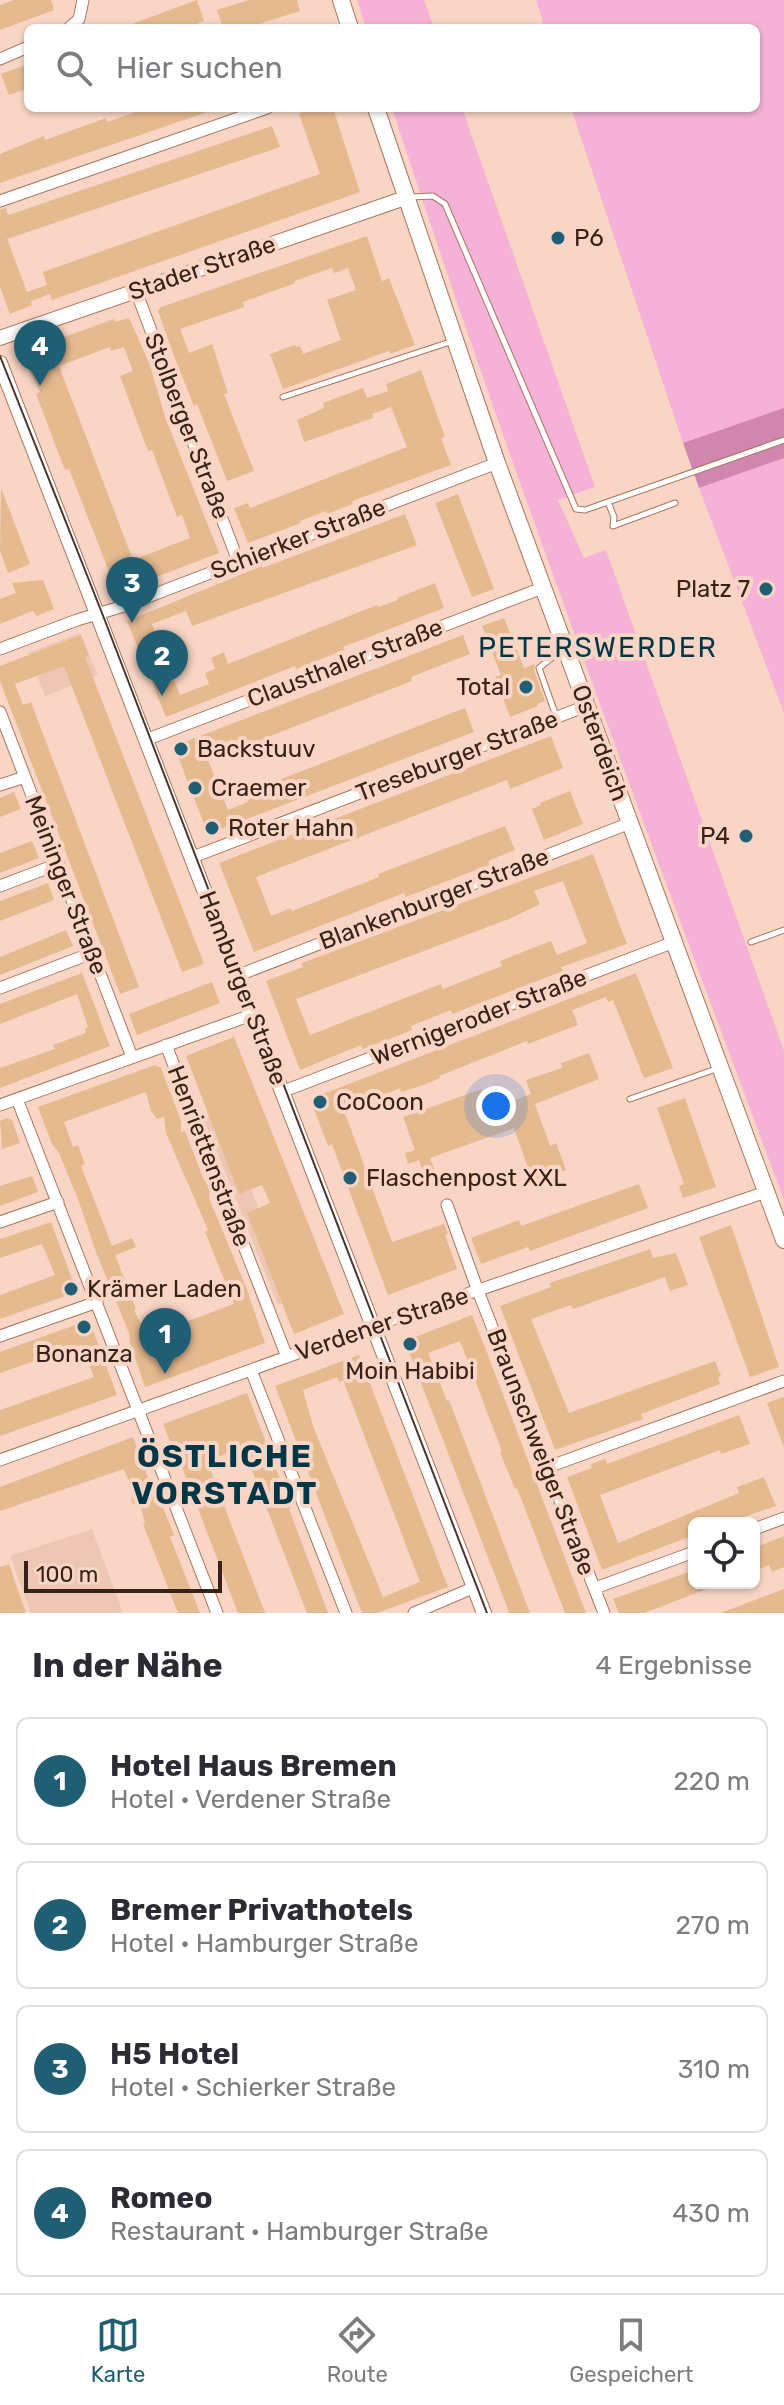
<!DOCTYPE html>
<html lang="de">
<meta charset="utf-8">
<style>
body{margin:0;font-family:Rubik,sans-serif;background:#f7f7f7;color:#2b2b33}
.controls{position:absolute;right:24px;bottom:24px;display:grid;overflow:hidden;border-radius:12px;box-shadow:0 2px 6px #0004}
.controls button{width:72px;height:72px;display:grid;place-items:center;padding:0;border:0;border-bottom:2px solid #e1e1e2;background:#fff;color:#2b2b33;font:40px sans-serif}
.scale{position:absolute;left:24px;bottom:20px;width:198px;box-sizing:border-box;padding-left:8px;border:4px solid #382218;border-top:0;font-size:22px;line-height:28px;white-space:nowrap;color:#382218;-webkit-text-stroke:6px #f9d5c5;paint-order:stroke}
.you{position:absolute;left:496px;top:1106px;width:28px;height:28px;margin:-20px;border:6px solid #fff;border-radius:50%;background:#1a73e8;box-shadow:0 0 0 12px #1a73e833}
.badge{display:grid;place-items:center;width:52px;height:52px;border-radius:50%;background:#205e74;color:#fff;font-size:26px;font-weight:700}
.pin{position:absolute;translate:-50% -66px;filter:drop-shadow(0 2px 4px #0008)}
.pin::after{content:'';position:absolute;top:42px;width:28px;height:24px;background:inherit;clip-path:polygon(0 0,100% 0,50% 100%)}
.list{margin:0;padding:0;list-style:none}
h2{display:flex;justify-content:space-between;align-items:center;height:104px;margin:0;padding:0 32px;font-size:34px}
h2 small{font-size:26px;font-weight:400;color:#7c7c81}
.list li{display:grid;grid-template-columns:52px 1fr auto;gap:24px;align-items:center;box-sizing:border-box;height:128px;margin:0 16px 16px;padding:0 16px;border:2px solid #e1e1e2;border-radius:12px}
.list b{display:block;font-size:30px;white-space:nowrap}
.list p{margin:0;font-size:26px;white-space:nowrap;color:#7c7c81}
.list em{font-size:26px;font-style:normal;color:#7c7c81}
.icon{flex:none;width:44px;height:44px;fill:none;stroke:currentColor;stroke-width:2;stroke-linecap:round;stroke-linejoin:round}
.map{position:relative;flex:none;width:784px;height:1613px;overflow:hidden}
.search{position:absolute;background:#fff;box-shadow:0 2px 6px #0004;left:24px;right:24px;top:24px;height:88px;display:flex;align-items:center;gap:20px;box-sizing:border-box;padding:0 28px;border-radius:12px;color:#7c7c81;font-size:30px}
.sheet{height:680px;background:#fff}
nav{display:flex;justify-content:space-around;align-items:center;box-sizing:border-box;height:112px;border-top:2px solid #e1e1e2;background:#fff;font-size:22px;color:#7c7c81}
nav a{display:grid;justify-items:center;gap:4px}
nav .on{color:#205e74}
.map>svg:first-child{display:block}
</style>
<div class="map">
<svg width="784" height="1613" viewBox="0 0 784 1613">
<rect width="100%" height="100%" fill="#f9d5c5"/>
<path fill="#eec7b4" d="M80 633 98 675 45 696 28 653Z
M221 1107 284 1278 296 1298 278 1305 202 1114Z
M92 1529 123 1613H31L10 1556Z"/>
<path fill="#f5b2d6" d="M357 0H424L434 28H366Z
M536 0H784V423L703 451 683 443 571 108H756V28H545Z
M392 108H462L595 487 558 500 584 558 606 550 784 1051V1200C649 837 512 476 392 108Z
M784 458V713L699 488Z"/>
<path fill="#d086af" d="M784 408V458L699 488 683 443Z"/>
<path fill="#e6ba8f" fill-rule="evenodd" d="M14 0H51L54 10 0 30V5Z
M197 0 204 21 185 28H121Z
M249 0H297L300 11 246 28H223L217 10Z
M28 64V88L9 95 1 74Z
M148 108 213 110 0 183V154L44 136 45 140 106 118 107 122Z
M309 108H333L360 192 52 300 50 294 31 301 32 305 10 314 0 287V209L6 208 8 215 272 126 280 147 7 239 27 292 47 285 43 272 320 174 299 114 309 110Z
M367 236 382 281 389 278 415 345 390 354 389 351 283 389 270 354 295 345 296 347 300 346 303 354 341 340 327 300 356 290 348 268 334 273 332 268 294 281 295 283 243 302 244 307 180 329 189 353 212 344 228 393 224 394 254 471 227 481 197 404 194 406 174 356 158 311 161 307Z
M129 318 150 365 165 417 219 553 117 592 69 469 65 470 36 394 40 392 23 358 26 353 65 340 64 337 114 319 115 322ZM110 347 111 351 124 347 133 371 120 376 148 451 152 450 177 517 182 515 190 538 133 560 59 366Z
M421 370 445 437 441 438 451 465 352 501 353 504 327 514 326 511 300 521 301 523 248 543 234 508 248 503 250 508 407 447 391 407 372 414 373 418 304 442 297 420 324 408 323 403 363 388 367 398 388 391 386 384Z
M1 488 30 564 8 573 0 551Z
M458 494 494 589 472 597 435 503Z
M405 514 417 545 192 626 186 611 152 624 180 695 209 684 205 673 215 669 211 658 224 652 228 664 377 605 378 607 398 600 397 598 435 583 444 608 343 647 344 650 296 669 295 666 166 717 127 621 262 566V568Z
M43 580 54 609 37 616 33 611 0 624V599L16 593 12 583Z
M504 618 524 668 535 664 534 670 545 701 537 704 538 706 510 717 495 677 501 675 482 626Z
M81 635 89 656 85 657 204 964 182 972 64 666 15 684 23 705 31 702 139 987 120 994 0 681V666Z
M463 635 470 654 411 677 412 681 229 752 225 742 204 750 228 810 248 802 245 793 465 708 474 732 208 834 174 746Z
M551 736 563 768 510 789 507 780 256 877 271 916 291 908 292 911 379 877 378 874 505 826 515 850 488 861 490 865 460 876 406 897 404 893 254 952 219 863Z
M570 791 583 824 544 840 532 809 541 805 540 803Z
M14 792 21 809 0 817V798Z
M32 841 39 858 0 873V853Z
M593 854 627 944 561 967 563 971 452 1014 451 1010 411 1026 412 1030 400 1035 363 1049 361 1045 300 1070 266 981 303 967 302 963ZM563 881 587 943 557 955 551 941 500 961 502 966 443 989 441 984 310 1035 296 999 509 919 540 904 534 891Z
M48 883 54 900 0 921V901Z
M66 930 73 946 0 975V957Z
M82 973 110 1046 0 1088V1068L55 1049 53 1045 86 1033 85 1028 88 1027 77 994 0 1024V1004Z
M636 973 673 1068 644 1078 613 1000 608 1002 606 997 572 1010 578 1025 528 1044 527 1041 439 1076 440 1078 421 1086 401 1092 400 1088 345 1113 392 1242 444 1224 448 1234 445 1235 457 1269 388 1295 332 1144 328 1146 310 1099Z
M212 982 220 1003 137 1035 129 1014Z
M234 1037 344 1314 294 1334 247 1213 270 1203 262 1185 239 1194 186 1056Z
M589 1053 599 1079 535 1104 550 1146 556 1143 566 1170 556 1173 557 1177 546 1181 547 1184 535 1188 514 1128 430 1158 436 1174 425 1177 419 1160 408 1164 405 1153 415 1150 403 1117 482 1089 489 1109 531 1094 526 1080 562 1068 561 1063Z
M155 1065 161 1068 181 1121V1132L185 1131 203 1178 210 1189 209 1198 246 1287 265 1343 145 1387 130 1343 129 1333 96 1252 79 1202 59 1153 52 1144 38 1107ZM146 1092 151 1111 157 1119 164 1117 166 1133 208 1230 205 1232 234 1304 180 1324 184 1334 176 1337 180 1348 152 1358 145 1338 147 1336 134 1310 136 1309 115 1255 136 1247 132 1238 112 1246 81 1166 85 1164 78 1145 73 1147 64 1122Z
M685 1098 716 1187 683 1198 679 1186 684 1184 657 1108Z
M6 1118 12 1120 20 1143 2 1149 0 1121Z
M32 1176 38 1192 0 1206V1186Z
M639 1184 648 1208 530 1251 528 1247 481 1264 471 1238 519 1220 521 1226Z
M51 1222 77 1292 0 1319V1295L55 1275 42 1244 0 1258V1239Z
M731 1225 779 1367 750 1377 699 1237Z
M650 1249 653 1258 676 1253 688 1285 670 1291 665 1277 573 1309 571 1305 531 1319 569 1413 715 1361 721 1376 718 1377 720 1384 641 1414 643 1419 555 1450 500 1306 551 1287 550 1283Z
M472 1315 488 1355 586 1613H565L517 1488 515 1489 506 1467 500 1452 502 1451 460 1341 428 1353 447 1401 449 1400 530 1613H509L504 1599 405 1341Z
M89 1320 117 1395 0 1436V1410L94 1377 81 1345 0 1373V1352Z
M359 1355 448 1587 377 1613H362L275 1386ZM337 1377 339 1382 343 1380 420 1582 383 1597 313 1426 303 1390Z
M247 1393 291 1507 289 1509 328 1613H307L243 1447 207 1461 265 1613H238L179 1459 177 1460 174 1452 163 1424Z
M784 1397V1445H783L767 1403Z
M739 1415 750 1444 721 1454 720 1450 600 1495 618 1543 739 1493 737 1487 764 1477 776 1506 726 1523H694V1535L602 1570 567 1477 592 1468 591 1464 605 1459 607 1464Z
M133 1437 150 1483 153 1482 174 1535 170 1537 200 1613H178L143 1524 145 1523 141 1507 133 1504 131 1499 134 1493 124 1469 0 1511V1487Z
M784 1536V1567L772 1572 769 1565 754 1571V1548Z
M9 1564 26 1613H0V1567Z
M694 1570V1583L720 1584 644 1613H619L613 1599Z
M784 1589V1613H723V1612Z"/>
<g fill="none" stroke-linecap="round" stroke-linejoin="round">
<g stroke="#aa755c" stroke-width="7">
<path id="lane" d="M410 197 433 196 445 204 576 509 585 510 784 440
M283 397 453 341
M608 502 614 517 613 526 675 503
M556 716 539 668 564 648
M751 942 784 930
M630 1099 716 1069"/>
</g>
<g stroke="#aa755c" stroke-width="13">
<path id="street" d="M69 28 79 19 83 0
M0 59 28 47
M0 201 267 108
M136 291 238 561
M0 649 77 620 124 606 497 463
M0 712 132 1057
M148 739 542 588
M0 785 25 777
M193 857 586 706
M0 886 58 864
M239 975 630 823
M0 988 92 953
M166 1045 287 1357
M284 1091 674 942
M17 1099 217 1613
M0 1105 254 1014
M447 1205 478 1291 604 1613
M0 1222 58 1202
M0 1336 97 1302
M251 1370 346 1613
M0 1460 373 1326 766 1192
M548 1467 784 1381
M754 1529 784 1518
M595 1588 694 1552
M414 1613 475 1587"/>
</g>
<g stroke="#aa755c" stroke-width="16">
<path id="secondary" d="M0 338 405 198
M0 363 484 1613"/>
</g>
<g stroke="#aa755c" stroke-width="18">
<path id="primary" d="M341 0 350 28
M376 108 497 463 784 1240"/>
</g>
<use href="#lane" stroke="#fff" stroke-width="5"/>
<use href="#street" stroke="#fff" stroke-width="11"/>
<use href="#secondary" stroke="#fff" stroke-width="14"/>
<use href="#primary" stroke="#fff" stroke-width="16"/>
<path stroke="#4d352b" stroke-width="2" d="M0 356 102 613 487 1613"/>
</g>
<g fill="#205e74" stroke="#f9d5c5" stroke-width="3">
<circle cx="558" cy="238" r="8"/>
<circle cx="766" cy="589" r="8"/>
<circle cx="526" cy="687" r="8"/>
<circle cx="181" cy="749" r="8"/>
<circle cx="195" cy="788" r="8"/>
<circle cx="212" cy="828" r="8"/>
<circle cx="746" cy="836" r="8"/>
<circle cx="320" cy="1102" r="8"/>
<circle cx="350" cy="1178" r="8"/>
<circle cx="71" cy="1289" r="8"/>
<circle cx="84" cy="1327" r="8"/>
<circle cx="410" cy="1344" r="8"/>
</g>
<g text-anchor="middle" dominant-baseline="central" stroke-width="8" stroke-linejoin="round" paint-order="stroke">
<g font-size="24" fill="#382218" stroke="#f9d5c5" text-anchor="start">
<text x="574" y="238">P6</text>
<text x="750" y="589" text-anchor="end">Platz 7</text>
<text x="510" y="687" text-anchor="end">Total</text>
<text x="197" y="749">Backstuuv</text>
<text x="211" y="788">Craemer</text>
<text x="228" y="828">Roter Hahn</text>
<text x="730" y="836" text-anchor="end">P4</text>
<text x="336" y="1102">CoCoon</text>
<text x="366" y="1178">Flaschenpost XXL</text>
<text x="87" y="1289">Krämer Laden</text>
<text x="84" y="1354" text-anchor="middle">Bonanza</text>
<text x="410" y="1371" text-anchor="middle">Moin Habibi</text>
</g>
<g font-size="24" fill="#382218" stroke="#f9d5c5">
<text transform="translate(202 268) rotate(-19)">Stader Straße</text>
<text transform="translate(187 426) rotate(69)">Stolberger Straße</text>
<text transform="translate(298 539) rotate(-21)">Schierker Straße</text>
<text transform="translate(345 663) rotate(-21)">Clausthaler Straße</text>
<text transform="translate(600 743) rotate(70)">Osterdeich</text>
<text transform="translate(457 756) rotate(-21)">Treseburger Straße</text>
<text transform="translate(66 885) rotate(69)">Meininger Straße</text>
<text transform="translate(434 899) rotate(-21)">Blankenburger Straße</text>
<text transform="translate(243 988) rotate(69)">Hamburger Straße</text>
<text transform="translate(479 1017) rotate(-21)">Wernigeroder Straße</text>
<text transform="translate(209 1156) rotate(69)">Henriettenstraße</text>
<text transform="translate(382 1324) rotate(-19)">Verdener Straße</text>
<text transform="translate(541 1452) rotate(69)">Braunschweiger Straße</text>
</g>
<g font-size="28" letter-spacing="2" fill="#003748" stroke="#f9d5c5">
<text x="598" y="647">PETERSWERDER</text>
</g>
<g font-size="32" font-weight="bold" letter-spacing="2" fill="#003748" stroke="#f9d5c5">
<text x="225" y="1456">ÖSTLICHE<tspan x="225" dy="37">VORSTADT</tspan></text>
</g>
</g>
</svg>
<div class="controls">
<button><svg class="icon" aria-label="locate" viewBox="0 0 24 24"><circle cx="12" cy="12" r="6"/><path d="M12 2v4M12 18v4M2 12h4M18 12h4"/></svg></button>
</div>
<div class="scale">100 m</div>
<div class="you"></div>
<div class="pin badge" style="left:165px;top:1374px">1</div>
<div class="pin badge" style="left:162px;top:696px">2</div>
<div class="pin badge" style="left:132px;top:623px">3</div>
<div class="pin badge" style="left:40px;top:386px">4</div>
<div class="search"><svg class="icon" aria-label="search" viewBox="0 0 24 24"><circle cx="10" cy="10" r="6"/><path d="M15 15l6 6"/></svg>Hier suchen</div>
</div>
<section class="sheet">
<h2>In der Nähe<small>4 Ergebnisse</small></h2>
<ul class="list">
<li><span class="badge">1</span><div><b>Hotel Haus Bremen</b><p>Hotel · Verdener Straße</p></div><em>220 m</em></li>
<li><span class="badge">2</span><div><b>Bremer Privathotels</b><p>Hotel · Hamburger Straße</p></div><em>270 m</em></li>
<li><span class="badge">3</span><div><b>H5 Hotel</b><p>Hotel · Schierker Straße</p></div><em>310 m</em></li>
<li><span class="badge">4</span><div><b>Romeo</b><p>Restaurant · Hamburger Straße</p></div><em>430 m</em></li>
</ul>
</section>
<nav>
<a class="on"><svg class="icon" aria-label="map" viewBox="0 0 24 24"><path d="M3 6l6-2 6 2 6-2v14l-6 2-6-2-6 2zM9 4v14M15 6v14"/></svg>Karte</a>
<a><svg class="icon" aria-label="directions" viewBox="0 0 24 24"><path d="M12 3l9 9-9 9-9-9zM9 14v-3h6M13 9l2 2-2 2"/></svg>Route</a>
<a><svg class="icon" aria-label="saved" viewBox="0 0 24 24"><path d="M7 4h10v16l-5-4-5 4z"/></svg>Gespeichert</a>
</nav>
